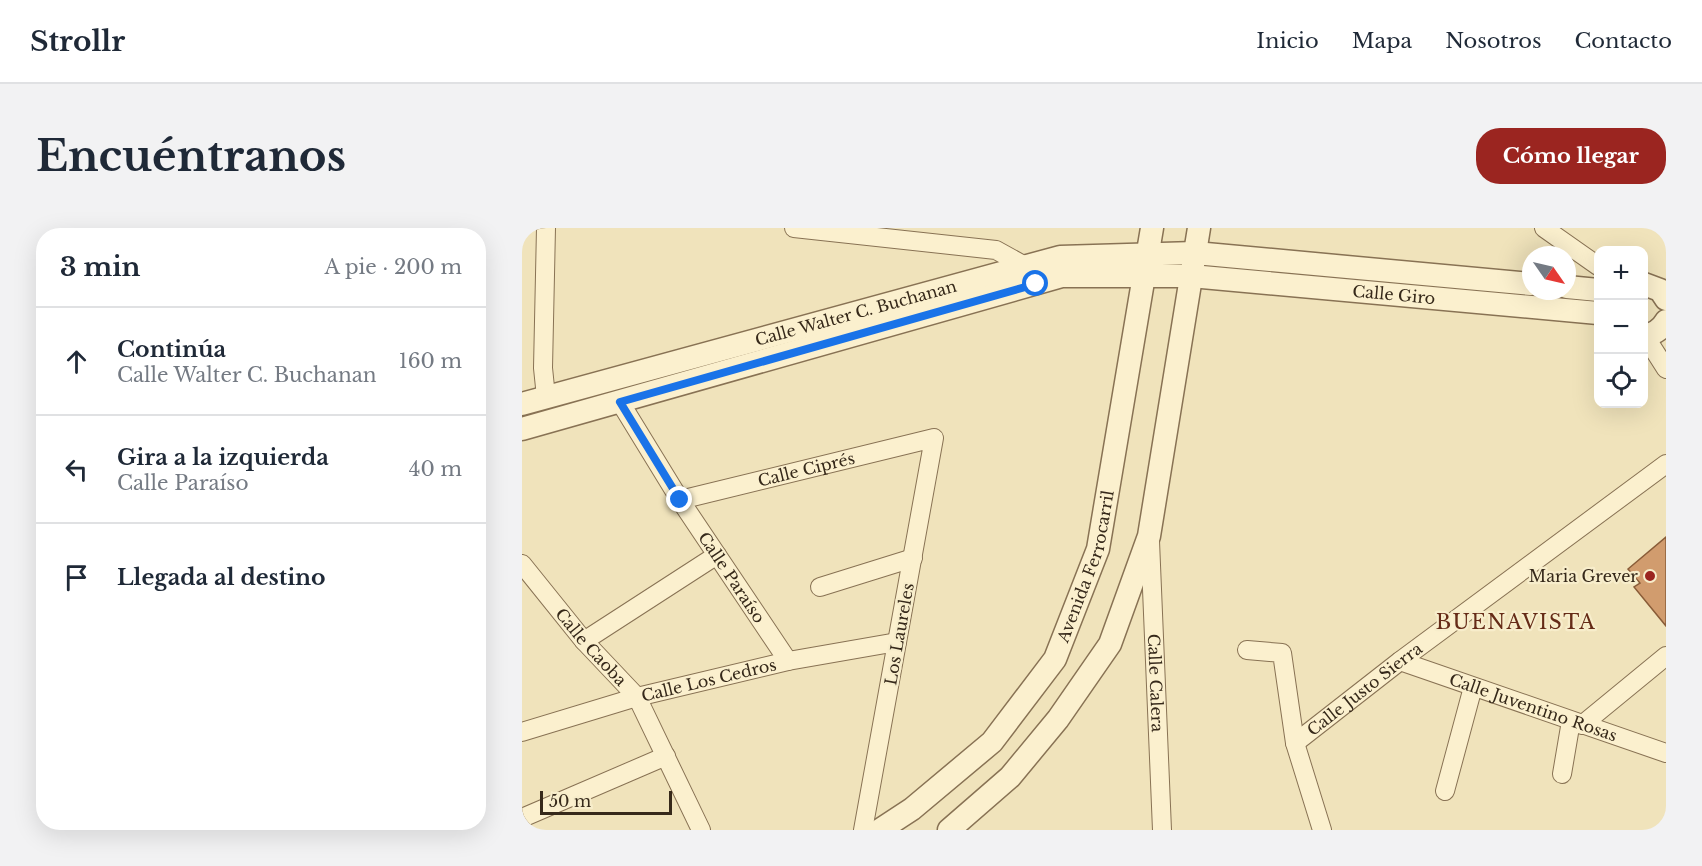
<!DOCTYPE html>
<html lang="es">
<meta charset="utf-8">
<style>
body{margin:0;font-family:"Libre Baskerville",serif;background:#f2f2f3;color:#1f2937}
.controls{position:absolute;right:18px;top:18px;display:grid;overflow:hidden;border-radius:12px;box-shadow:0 6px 24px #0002}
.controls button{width:54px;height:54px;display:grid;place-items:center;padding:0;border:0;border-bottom:2px solid #e0e1e3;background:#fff;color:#1f2937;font:30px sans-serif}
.compass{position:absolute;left:1000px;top:18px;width:54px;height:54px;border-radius:50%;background:#fff;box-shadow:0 6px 24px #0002;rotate:124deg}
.scale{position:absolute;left:18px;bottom:15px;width:132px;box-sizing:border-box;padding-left:6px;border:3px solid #36291a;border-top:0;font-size:16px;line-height:21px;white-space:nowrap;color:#36291a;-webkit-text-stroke:4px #f7edcb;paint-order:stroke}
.stop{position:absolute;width:18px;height:18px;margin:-14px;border:4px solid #1a73e8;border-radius:50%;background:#fff}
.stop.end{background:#1a73e8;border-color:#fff;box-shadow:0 2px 6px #0008}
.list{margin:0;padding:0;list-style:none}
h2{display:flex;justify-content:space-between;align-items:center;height:78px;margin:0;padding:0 24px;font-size:26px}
h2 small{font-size:20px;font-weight:400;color:#747a83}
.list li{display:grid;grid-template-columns:39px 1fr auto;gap:18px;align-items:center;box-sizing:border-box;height:108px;padding:0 24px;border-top:2px solid #e0e1e3}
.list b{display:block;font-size:22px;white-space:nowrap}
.list p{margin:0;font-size:20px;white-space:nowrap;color:#747a83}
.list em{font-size:20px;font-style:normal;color:#747a83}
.icon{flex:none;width:33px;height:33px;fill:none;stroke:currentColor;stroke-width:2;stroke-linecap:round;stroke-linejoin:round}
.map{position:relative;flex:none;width:1144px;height:602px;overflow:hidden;border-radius:24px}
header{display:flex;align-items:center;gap:36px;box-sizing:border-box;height:84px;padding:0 30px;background:#fff;border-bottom:2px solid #e0e1e3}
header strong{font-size:28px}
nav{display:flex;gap:33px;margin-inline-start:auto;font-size:21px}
.intro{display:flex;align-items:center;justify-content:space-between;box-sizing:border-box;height:144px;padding:0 36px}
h1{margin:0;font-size:42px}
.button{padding:15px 27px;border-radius:24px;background:#9b2520;color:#fff;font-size:21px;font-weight:700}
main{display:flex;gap:36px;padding:0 36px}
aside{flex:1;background:#fff;border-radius:24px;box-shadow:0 6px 24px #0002}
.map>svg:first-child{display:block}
</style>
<header>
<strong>Strollr</strong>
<nav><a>Inicio</a><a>Mapa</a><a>Nosotros</a><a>Contacto</a></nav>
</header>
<div class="intro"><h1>Encuéntranos</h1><a class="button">Cómo llegar</a></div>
<main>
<aside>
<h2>3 min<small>A pie · 200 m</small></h2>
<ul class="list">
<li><svg class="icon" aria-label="ahead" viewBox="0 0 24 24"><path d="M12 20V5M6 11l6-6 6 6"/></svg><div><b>Continúa</b><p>Calle Walter C. Buchanan</p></div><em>160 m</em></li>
<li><svg class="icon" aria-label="left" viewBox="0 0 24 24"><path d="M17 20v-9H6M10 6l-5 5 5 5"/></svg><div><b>Gira a la izquierda</b><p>Calle Paraíso</p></div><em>40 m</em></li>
<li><svg class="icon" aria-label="arrive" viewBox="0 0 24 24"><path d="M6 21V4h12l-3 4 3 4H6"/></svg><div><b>Llegada al destino</b></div></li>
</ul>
</aside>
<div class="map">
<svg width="1144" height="602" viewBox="0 0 1144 602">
<rect width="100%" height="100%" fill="#f0e3bb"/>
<path fill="#d19c6e" stroke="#895c38" stroke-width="1.5" d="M1144 309V398L1112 359 1118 355 1106 341Z"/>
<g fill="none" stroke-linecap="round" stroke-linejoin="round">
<g stroke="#887254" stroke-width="20">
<g id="minor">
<path d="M24 0 21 140 24 169"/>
<path d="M272 0 474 22 503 38 507 44"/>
<path d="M1022 0 1076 38"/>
<path d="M1123 108 1144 141"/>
<path id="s1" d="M98 174 158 272 266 433"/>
<path id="s2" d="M158 272 412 210 341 602"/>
<path id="s3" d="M628 313 640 602"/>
<path id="s4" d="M0 336 62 413 115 469 179 602"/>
<path d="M298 359 391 330"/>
<path d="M62 413 195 327"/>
<path d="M725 422 760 425 773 515 800 602"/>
<path id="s5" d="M878 433 1144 525"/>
<path d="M1060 497 1144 428"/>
<path id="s6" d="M0 504 115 469 266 433 375 414"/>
<path id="s7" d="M773 515 878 433 1144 236"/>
<path d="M1040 546 1049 493"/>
<path d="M923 563 951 459"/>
<path d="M0 590 144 528"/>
</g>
</g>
<g stroke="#887254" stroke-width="25">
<g id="tertiary">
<path d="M1122 56 1138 62 1144 71"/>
<path d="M1045 59 1076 62"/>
<path d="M1122 108C1132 106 1139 102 1144 93"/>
<path id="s8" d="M0 176 538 29 673 25 1009 56"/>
<path id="s9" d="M0 201 540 48H669L1076 85"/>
<path id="s10" d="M358 602 390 581 470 514 533 431 576 321 630 0"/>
<path d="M427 602 488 549 536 491 588 416 627 308 677 0"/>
</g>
</g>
<use href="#minor" stroke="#fbf0ce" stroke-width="18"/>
<use href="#tertiary" stroke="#fbf0ce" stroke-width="22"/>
</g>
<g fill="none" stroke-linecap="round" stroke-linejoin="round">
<path stroke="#1a73e8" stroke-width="8" d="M158 272 98 174 514 56"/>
</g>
<circle fill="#9b2520" stroke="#f7edcb" stroke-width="2" cx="1128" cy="348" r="6"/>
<g text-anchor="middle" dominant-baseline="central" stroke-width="4.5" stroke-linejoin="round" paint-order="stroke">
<g font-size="16" fill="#36291a" stroke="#f7edcb">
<text stroke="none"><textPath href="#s9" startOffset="894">Calle Giro</textPath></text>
<text stroke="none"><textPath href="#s8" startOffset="346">Calle Walter C. Buchanan</textPath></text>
<text stroke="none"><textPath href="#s2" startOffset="130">Calle Ciprés</textPath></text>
<text stroke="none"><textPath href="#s10" startOffset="345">Avenida Ferrocarril</textPath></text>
<text stroke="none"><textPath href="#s1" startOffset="208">Calle Paraíso</textPath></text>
<text transform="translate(377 406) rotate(-80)">Los Laureles</text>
<text stroke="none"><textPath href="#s4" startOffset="108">Calle Caoba</textPath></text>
<text stroke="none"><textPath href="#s6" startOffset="194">Calle Los Cedros</textPath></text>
<text stroke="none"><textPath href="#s3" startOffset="142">Calle Calera</textPath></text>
<text stroke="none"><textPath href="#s7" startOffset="88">Calle Justo Sierra</textPath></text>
<text stroke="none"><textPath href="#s5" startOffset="141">Calle Juventino Rosas</textPath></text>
</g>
<g font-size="16" fill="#36291a" stroke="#f7edcb" text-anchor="end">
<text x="1116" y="348">Maria Grever</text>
</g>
<g font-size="20" letter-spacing="1.5" fill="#652b17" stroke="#f7edcb">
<text x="994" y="394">BUENAVISTA</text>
</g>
</g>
</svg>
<div class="controls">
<button>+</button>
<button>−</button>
<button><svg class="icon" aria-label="locate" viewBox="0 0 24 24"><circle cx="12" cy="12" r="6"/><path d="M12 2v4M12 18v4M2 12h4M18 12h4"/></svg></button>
</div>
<svg class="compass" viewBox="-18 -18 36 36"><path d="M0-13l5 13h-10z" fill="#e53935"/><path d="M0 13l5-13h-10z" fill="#747a83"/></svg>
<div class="scale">50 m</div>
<div class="stop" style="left:514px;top:56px"></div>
<div class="stop end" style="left:158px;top:272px"></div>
</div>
</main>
